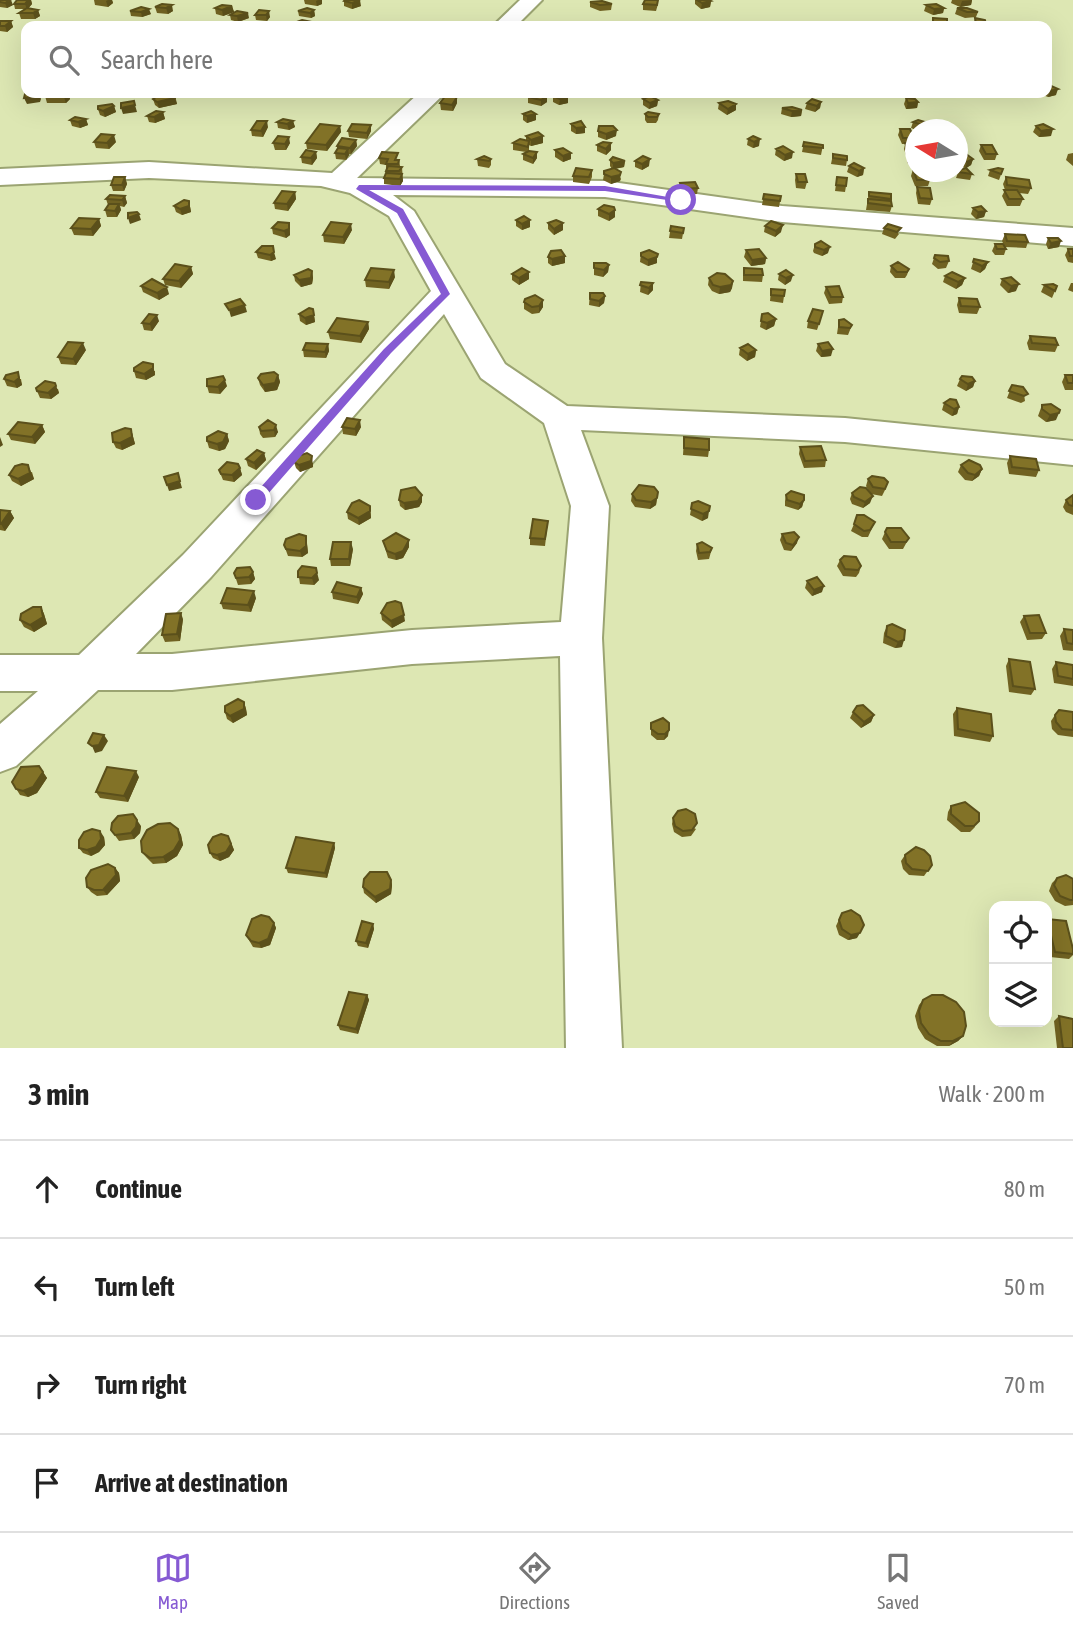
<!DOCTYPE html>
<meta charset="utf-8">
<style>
body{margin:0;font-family:"Asap Condensed",sans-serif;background:#f6f6f6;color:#222}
.controls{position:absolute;right:21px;bottom:21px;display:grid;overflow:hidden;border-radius:14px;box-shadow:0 7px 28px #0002}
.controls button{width:63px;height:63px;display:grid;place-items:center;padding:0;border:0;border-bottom:2px solid #e0e0e0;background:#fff;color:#222;font:35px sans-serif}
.compass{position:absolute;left:905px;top:119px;width:63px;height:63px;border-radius:50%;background:#fff;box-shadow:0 7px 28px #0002;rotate:281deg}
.stop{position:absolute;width:21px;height:21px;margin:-16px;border:5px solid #865ad3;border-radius:50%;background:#fff}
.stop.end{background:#865ad3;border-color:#fff;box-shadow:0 2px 7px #0008}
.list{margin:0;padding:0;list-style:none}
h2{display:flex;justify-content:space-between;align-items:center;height:91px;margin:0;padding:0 28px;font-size:30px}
h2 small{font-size:23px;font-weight:400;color:#767676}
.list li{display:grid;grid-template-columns:46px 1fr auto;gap:21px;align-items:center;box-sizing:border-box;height:98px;padding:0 28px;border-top:2px solid #e0e0e0}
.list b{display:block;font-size:26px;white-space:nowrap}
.list em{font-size:23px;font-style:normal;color:#767676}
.icon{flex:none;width:38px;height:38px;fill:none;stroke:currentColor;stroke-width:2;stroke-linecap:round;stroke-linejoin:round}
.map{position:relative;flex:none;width:1073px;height:1048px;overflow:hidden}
.search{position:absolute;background:#fff;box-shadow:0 7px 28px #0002;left:21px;right:21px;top:21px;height:77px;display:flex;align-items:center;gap:18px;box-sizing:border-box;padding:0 24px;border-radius:14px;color:#767676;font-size:26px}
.sheet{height:483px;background:#fff}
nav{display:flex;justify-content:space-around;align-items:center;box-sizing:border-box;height:98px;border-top:2px solid #e0e0e0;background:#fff;font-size:19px;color:#767676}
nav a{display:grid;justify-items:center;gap:4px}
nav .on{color:#865ad3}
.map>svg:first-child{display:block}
</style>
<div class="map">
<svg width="1073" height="1048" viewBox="0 0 1073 1048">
<rect width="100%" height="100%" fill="#dde7b3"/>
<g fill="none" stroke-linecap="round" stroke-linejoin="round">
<g stroke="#9ba472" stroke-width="4">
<path id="street" d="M520 0H542L516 26H493Z
M419 93H445L357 178 605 181 782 206 1073 228V246L782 222 605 197 393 195 414 211 505 364 567 406 845 418 1073 441V465L845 442 581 430 609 506 602 638 622 1048H566L560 656 412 664 172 690H98L16 766 0 772V724L38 691H0V655H79L183 555 431 291 389 216 350 193 321 186 149 178 0 185V169L149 162 332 173ZM444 314 481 378 544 423 571 506 561 622 412 630 172 654H136L211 577Z"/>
</g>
<use href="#street" fill="#fff" fill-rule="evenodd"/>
</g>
<path fill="#706222" d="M0 0 13 5 7 8 0 7Z
M28 0H31L32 4 28 9 38 10 40 16 35 19H21L19 13 25 9H15L14 4Z
M94 0H112L113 3 108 7 95 5Z
M304 0H322V4L317 6 305 4Z
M695 0H709L711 1 710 7 701 9 695 4Z
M952 0H972L971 5 960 7 951 3Z
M344 1 361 6 352 9 344 6Z
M590 2 612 4 611 10 600 11 590 7Z
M162 4 173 11 168 14 157 13 155 7Z
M643 4H658L656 11 643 10Z
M926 5 944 8 943 13 933 15 924 11Z
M232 6 234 12 223 16 216 14 215 8Z
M141 7 151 14 142 17 131 16 130 11Z
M957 8 978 12 976 17 965 18 955 14Z
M259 10 270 17 267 21 256 20 255 15Z
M314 10 315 16 311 18 299 16 298 11Z
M230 15 249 18 238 22 231 20Z
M933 18 947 23 946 26H932Z
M975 18 986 25 985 26H974Z
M0 21H11L13 27 7 32 0 31Z
M1047 85 1056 95 1048 97 1038 93H1047Z
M68 93 70 99 66 103H47L45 96Z
M175 95 177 104 159 108 155 105 153 99Z
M547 96V102L541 106 528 103V97Z
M553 96 568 103 559 105 553 102Z
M906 98 918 102 917 108 906 109 904 104Z
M643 99 658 100 657 106 649 109 643 105Z
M821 102 820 108 815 112 805 109 807 103Z
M440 103H457L453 111 441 110Z
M719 103 736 110 727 115 718 109Z
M114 106 116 112 105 117 100 115 98 109Z
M782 108 802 110 801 116 791 117 781 114Z
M163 112 165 119 155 123 149 122 147 116Z
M523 114 536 120 527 123 523 120Z
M645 114H659L658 120 656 123H647L645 120Z
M86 119 88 125 80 128 72 126 70 120Z
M293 121 295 127 289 130 278 128 277 122Z
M913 122 928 123 927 129 916 130 911 128Z
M571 124 585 133 576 134 571 131Z
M371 125V131L367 139 349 137 348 131Z
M340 126 341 132 327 151 307 149 306 143Z
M1036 126 1051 136 1039 137 1033 132Z
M268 127 263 137 252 136 251 130Z
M900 129 914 138 913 143 915 145V165L907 163 909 158H907L904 149 905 144H902L898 135Z
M598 131 616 136 606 140 598 137Z
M526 136 543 143 531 146 529 145V151L537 158 533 164 523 160V154L526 152 513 150V143L526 141Z
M753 136 759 146 753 148 747 145 748 139Z
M356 140 357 146 351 154H349V155L346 160 336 159 335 153 337 150V146Z
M94 142H116L109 149 96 148Z
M804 142 823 145 821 155 802 152Z
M273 143H290L286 150H275Z
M611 143V150L606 155 597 151V145Z
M957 143 964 150 963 155 973 159 971 165 965 168 972 174 970 180 956 178 959 170 965 168 957 165Z
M981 145 997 154 995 160H984L979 151Z
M776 149 792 158 784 161 775 155Z
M555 150 571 159 563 162 555 157Z
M316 152 317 158 312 165 302 163 301 157Z
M1073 153V166L1066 160 1068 154Z
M833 154 847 160 846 166 831 164Z
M379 158 399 159 400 166 402 167 403 181 400 186 384 184V178L386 173V165L380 164Z
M477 159H491V165L489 168 478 166Z
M610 160 625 161 624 167 615 169 621 179 620 181 611 184 603 180 604 174 612 169 610 166Z
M635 161 649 166 642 170 635 167Z
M849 166 864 168 863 175 857 177 847 172Z
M913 169 930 180 928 186H915L911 176Z
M1003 169 999 180 988 176 990 170Z
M592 170V177L589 184 573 182V176Z
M796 174 807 182 805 189 796 188 795 180Z
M125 177 127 184 124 191H113L111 185Z
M837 177 846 186 845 192 835 191Z
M1006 177 1031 188 1028 194 1019 193 1023 199 1020 206H1007L1002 196 1005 190 1003 184Z
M680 183 698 188 697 194 682 195 679 189Z
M917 187 932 199 930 205 918 204 916 193Z
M295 192 296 199 288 211 275 209 274 203Z
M869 192 891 199 892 206 890 212 866 210Z
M764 194 781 196 779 207 762 205Z
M110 195 125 196 127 203 124 207 120 206 121 210 117 217H107L105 210 108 205 106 199Z
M189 201 191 212 182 215 176 212 174 206Z
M973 208 986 211 984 217 976 219 971 214Z
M598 209 615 210V217L609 221 598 216Z
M99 219 101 226 93 236 74 235 71 228Z
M516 220H530V227L522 230 516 226Z
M548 223 563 230 554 235 548 229Z
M888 224 899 234 895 239 882 234 884 228Z
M671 226 684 228 682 239 669 238Z
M765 226 781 232 775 237 764 232Z
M272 228 290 230V235L286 238 273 234Z
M352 230 344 244 324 242 323 235Z
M1005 234 1028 242 1026 248 1005 247 1006 249 1004 255H995L992 251 995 244 1004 245 1002 241Z
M1048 238 1059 247 1048 249 1046 244Z
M815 244 828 253 822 256 814 253 813 251Z
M262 246 276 259 271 261 258 258 256 252Z
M1068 249H1073V263L1068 262 1065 255Z
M746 250 766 258 765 264 751 266 744 257Z
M641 253 657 263 648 266 640 262Z
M935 255 949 261 946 268 938 269 932 264Z
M548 257 565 263 552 266 548 263Z
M974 259 988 262 985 269 980 273 971 269Z
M594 263 609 265 608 272 603 277 594 275Z
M891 266 909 269 907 275 905 278H895L890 272Z
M191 267 193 274 181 288 165 285 163 279Z
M744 268 763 275 762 282 743 281V274Z
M312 271 313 278 312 284 301 287 295 281 294 275Z
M529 272V279L519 285 512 280V274Z
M779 274 791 281 785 285 778 280Z
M945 276 965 278 962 285 956 289 943 282Z
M395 277 389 289 366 287 365 280Z
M709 278 733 281 732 288 730 292 719 294 712 291 708 285Z
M1002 279 1016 291 1008 293 1000 285Z
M641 282 653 283V290L648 295 640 292Z
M1071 283H1073V292L1068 290Z
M1044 285 1057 286 1052 298 1041 292Z
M141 286 169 294 159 300 143 292Z
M826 287 843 297 842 303 829 304 824 293Z
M771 289 784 296 783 303 770 301Z
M590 293 605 296 604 303 599 307 589 305Z
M959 298 980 307 977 314 959 313 957 305Z
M543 300V307L539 313 532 314 524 309V302Z
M313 309 315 322 306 325 300 321 299 314Z
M762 314 776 319 774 326 766 330 760 327Z
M821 318 817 330 807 328 808 321Z
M839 320 852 325 848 335 837 334Z
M159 321 152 331 144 330 142 323Z
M368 322 369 329 361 343 330 339 328 332Z
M1030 336 1058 345 1055 352 1029 350 1027 343Z
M328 344 329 351 326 358 304 357 303 350Z
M818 344 831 356 821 357 816 351Z
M740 348 756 350 755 357 747 361 739 355Z
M86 350 76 365 61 364 58 357Z
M134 371H155V375L146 380 136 378Z
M278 375 280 382 277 390 265 392 260 385 258 378Z
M1065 375H1073V390H1065L1062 382Z
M4 379H21L22 385 17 388 7 386Z
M960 379 975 381 973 387 966 391 957 386Z
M1012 385 1023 387 1025 401 1021 403 1007 398Z
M207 386H227L220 394 209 393Z
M58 389 59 393 51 399 40 398 37 391Z
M944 403 959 407 957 414 952 416 942 410Z
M1042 405 1056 420 1046 422 1038 416Z
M268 420 278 432 275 437 263 438 260 434 259 427Z
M42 425 45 432 35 444 11 440 8 434Z
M342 427H361L356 436 343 434Z
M131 429 135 444 122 450 116 448 113 442Z
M227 434 229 441 225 449 219 451 209 448 207 441Z
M684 437 709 450 708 457 683 455Z
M800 447 826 460 825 467 804 468 799 454Z
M264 453 266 460 256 470 248 466 246 459Z
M1010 456 1039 470 1036 477 1009 474 1007 463Z
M294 462 313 463V467L300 472 296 468Z
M961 465 982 469 979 476 972 481 965 480 958 472Z
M240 468 242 475 234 482 223 480 219 470Z
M32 472 34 479 21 486 12 481 9 475Z
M868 479 886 488 882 496 871 494 870 503 863 508 852 504 850 499 852 493H870L866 486Z
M658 492 656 505 650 509 635 507 631 501 632 494Z
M422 495V502L419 507 405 510 400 506 399 500Z
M786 495 804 500 802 507 798 510 785 506V501Z
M1073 495V515L1066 512 1063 507 1066 500Z
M692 503 708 518 702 521 690 515Z
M370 506 371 518 359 525 348 519 347 512Z
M0 510 10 511 14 518 5 531 0 530Z
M548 521 545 546 530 545V538Z
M875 522 868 537H862L851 531 854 524Z
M885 532 909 538 903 549H889L882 539Z
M782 534 797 543 791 551 784 550 780 540Z
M383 541 409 547 403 558 396 560 388 558Z
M307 543 308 553 302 557 288 556 284 545Z
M697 544 712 548 709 559 698 560 696 551Z
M353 549 350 566H331L330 559Z
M840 560 861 566 859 573 856 577 843 576 837 566Z
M298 571 319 580 314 585 300 584Z
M253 572 255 579 251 584 238 585 234 573Z
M807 581 822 592 812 596 805 588Z
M361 588 363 594 358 604 333 599 332 592Z
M256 598 251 612 223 609 221 603Z
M41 607 44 614 47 624 34 632 24 627 20 620Z
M381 613 405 621 392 628 382 620Z
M1024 616 1046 633 1042 639 1027 640 1020 622Z
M183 619 180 641 165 642 162 635Z
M887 626 902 647 895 648 883 643 884 633Z
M1064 629 1073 630V651L1063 650 1060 636Z
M1009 659 1035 689 1031 695 1009 692 1006 666Z
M1056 662 1073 665V686L1054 683 1052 669Z
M244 702 246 709 247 715 233 723 227 719 225 712Z
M957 708 993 736 990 742 954 736 953 714Z
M853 712 874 715 871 722 861 728 850 718Z
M1073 712V737L1058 735 1052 729 1051 721 1055 715Z
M651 723 668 736 664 740H657L651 735Z
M43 772 47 778 37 793 28 797 20 795 12 782Z
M139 777 128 802 100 798 96 792Z
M951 806 975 827 970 832H961L947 820 948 812Z
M673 818 696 829 691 836 682 837 674 832 672 824Z
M141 826 140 833 134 839 119 841 111 830Z
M178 829 181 835 183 845 177 856 166 863 153 864 146 857 142 852Z
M104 837 105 845 99 852 91 856 83 853 79 848Z
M231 842 234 850 229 857 220 861 213 858 210 853Z
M334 843 335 848 327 878 288 873 286 868Z
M905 855 932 865 924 876 909 875 903 869 901 861Z
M115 868 119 873 120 881 107 895 97 896 91 892 87 887Z
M1057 878 1073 879V905L1065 906 1055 901 1049 891 1052 883Z
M391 880 392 885 391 894 376 903 364 893 363 887Z
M842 913 857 938 848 940 839 935 836 926Z
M1047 919 1073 949V955L1069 959 1050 957 1047 944Z
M274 923 276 928 270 945 261 948 253 947 246 935Z
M373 924 374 929 368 948 358 946 356 941Z
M367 995 369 1000 358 1034 340 1030 338 1025Z
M923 1000 963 1036 958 1041 949 1046H937L925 1039 918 1028 915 1016 919 1005Z
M1059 1016 1073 1048H1057L1054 1021Z"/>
<path fill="#5b501b" d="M11 0 13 5 7 8 5 3Z
M28 0H31L32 4 27 9 25 4Z
M108 0H112L113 3 108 7 106 1Z
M318 0H322V4L317 6 316 1Z
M360 0 361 6 352 9V3Z
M972 0 971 5 960 7 962 1Z
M711 1 710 7 701 9 702 3Z
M172 5 173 11 168 14 166 8Z
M232 6 234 12 223 16 222 10Z
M944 8 943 13 933 15 934 9Z
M149 9 151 14 142 17 141 12Z
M38 10 40 16 35 19 33 13Z
M314 10 315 16 311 18 310 13Z
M269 11 270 17 267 21 266 15Z
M248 13 249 18 238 22 237 16Z
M11 21 13 27 7 32 5 26Z
M312 22V26H304V25Z
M1058 89 1056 95 1048 97 1050 91Z
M39 93 41 99 40 102 27 104 24 98Z
M68 93 70 99 66 103 64 97Z
M337 93H349V96L338 97Z
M547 96V102L541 106V100Z
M457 97V103L453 111 452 105Z
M568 97V103L559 105 560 99Z
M175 98 177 104 159 108 157 102Z
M658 100 657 106 649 109 650 103Z
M821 102 820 108 815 112 817 106Z
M918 102 917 108 906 109 908 103Z
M736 104V110L727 115 728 109Z
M135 105 137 112 123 114 121 108Z
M114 106 116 112 105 117 103 111Z
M802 110 801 116 791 117 792 111Z
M163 112 165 119 155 123 154 117Z
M536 114V120L527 123V116Z
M86 119 88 125 80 128 78 122Z
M267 121 268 127 263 137 261 131Z
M293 121 295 127 289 130 287 124Z
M928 123 927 129 922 130 923 125Z
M371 125V131L367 139V133Z
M340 126 341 132 327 151 326 145Z
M585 127V133L576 134V128Z
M1053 129 1051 136 1039 137 1041 131Z
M617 130 616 136 606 140V134Z
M114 135 116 142 109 149 107 143Z
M543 136V143L531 146V140Z
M289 137 290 143 286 150 285 144Z
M760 139 759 146 753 148 754 142Z
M356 140 357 146 351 154 350 148Z
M611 143V150L606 155V149Z
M348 149 349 155 346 160 345 154Z
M316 152 317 158 312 165 311 158Z
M537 152V158L533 164V158Z
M793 152 792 158 784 161 785 155Z
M571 153V159L563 162V156Z
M650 159 649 166 642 170V164Z
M973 159 971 165 965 169 967 162Z
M625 161 624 167 613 169V163Z
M864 168 863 175 857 177 859 171Z
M621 172 620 181 611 184V177Z
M402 174 403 181 400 186V179Z
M125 177 127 184 124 191 122 185Z
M295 192 296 199 288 211 287 204Z
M125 196 127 203 124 207 122 200Z
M189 201 191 212 182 215 180 209Z
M119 204 121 210 117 217 115 211Z
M615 210V217L609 221V214Z
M986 211 984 217 976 219 978 212Z
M139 214 141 220 130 224 128 218Z
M99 219 101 226 93 236 91 229Z
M530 220V227L522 230V224Z
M289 223 290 235 286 238 284 231Z
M563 223V230L554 235V229Z
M351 224 352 230 344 244 343 237Z
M783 225 781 232 775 237 776 231Z
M1061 241 1059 247 1048 249 1051 243Z
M830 247 828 253 822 256 824 250Z
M274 252 276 259 271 261 270 255Z
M565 256V263L552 266V259Z
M657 257V263L648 266V260Z
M766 258 765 264 751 266 752 260Z
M988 262 985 269 980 273 982 266Z
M609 265 608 272 603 277 604 270Z
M191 267 193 274 181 288 179 281Z
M394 270 395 277 389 289V282Z
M312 271 313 278 312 284 301 287 299 280Z
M529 272V279L519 285V278Z
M793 275 791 281 785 285 786 278Z
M965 278 962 285 956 289 958 282Z
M733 281 732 288 730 292 719 294 720 287Z
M653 283V290L648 295 649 288Z
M1019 284 1016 291 1008 293 1011 286Z
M167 287 169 294 159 300 157 293Z
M605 296 604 303 599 307V301Z
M543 300V307L539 313V306Z
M245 305 247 312 231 317 229 310Z
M157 315 159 321 152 331 150 324Z
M314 315 315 322 306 325 305 318Z
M776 319 774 326 766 330 767 323Z
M368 322 369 329 361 343 360 336Z
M83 343 86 350 76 365 73 359Z
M328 344 329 351 326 358 325 352Z
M833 349 831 356 821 357 822 351Z
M756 350 755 357 747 361 748 354Z
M153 364 155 375 146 380 144 374Z
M18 372 22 385 17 388 14 382Z
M278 375 280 382 277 390 265 392 263 385Z
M225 380 227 386 220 394 218 387Z
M975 381 973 387 966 391 968 384Z
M55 383 59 393 51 399 48 393Z
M959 407 957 414 952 416 954 409Z
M1059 413 1056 420 1046 422 1050 415Z
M360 420 361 427 356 436 355 429Z
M42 425 45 432 35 444 32 437Z
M276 425 278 432 275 437 274 430Z
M131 429 135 444 122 450 120 443Z
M227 434 229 441 225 449 219 451 217 444Z
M0 437 3 445 0 447Z
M264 453 266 460 256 470 254 463Z
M312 456 313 467 300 472 299 465Z
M28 465 34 479 21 486 18 479Z
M240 468 242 475 234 482 232 475Z
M982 469 979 476 972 481 975 475Z
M180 481 182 488 169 491 167 485Z
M422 495V502L419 507 405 510 404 503Z
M873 496 870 503 863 508 865 502Z
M657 498 656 505 650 509 651 502Z
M804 500 802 507 798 510 800 504Z
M370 506 371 518 359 525 358 518Z
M10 511 14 518 5 531 1 524Z
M709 511 708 518 702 521 703 514Z
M306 536 308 553 302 557 300 551Z
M799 537 797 543 791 551 793 545Z
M409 540V547L403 558 396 560 395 554Z
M351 542 353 549 350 566 349 559Z
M316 568 319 580 314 585 312 578Z
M253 572 255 579 251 584 249 577Z
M824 586 822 592 812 596 814 590Z
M361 588 363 594 358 604 357 597Z
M254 591 256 598 251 612 248 605Z
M41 607 44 614 47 624 34 632 30 625Z
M181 613 183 619 180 641 177 634Z
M404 615 405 621 392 628 391 621Z
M904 640 902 647 895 648 898 642Z
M244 702 246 709 247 715 233 723 230 716Z
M874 715 871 722 861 728 864 722Z
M669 730 668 736 664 740 665 734Z
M104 735 108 741 102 751 95 753 92 746Z
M39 766 47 778 37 793 28 797 23 791Z
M136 771 139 777 128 802 124 796Z
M137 820 141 826 140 833 134 839 131 833Z
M178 829 181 835 183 845 177 856 166 863 163 857Z
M100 831 104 837 105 845 99 852 91 856 87 850Z
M228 836 234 850 229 857 220 861 217 855Z
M334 843 335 848 327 878 325 873Z
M115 868 119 873 120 881 107 895 103 890Z
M391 880 392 885 391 894 376 903 375 897Z
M274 923 276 928 270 945 261 948 259 943Z
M373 924 374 929 368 948 366 943Z
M860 933 857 938 848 940 851 935Z
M367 995 369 1000 358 1034 356 1029Z
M963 1036 958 1041 949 1046 953 1041Z"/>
<path fill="#827227" stroke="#5b501b" stroke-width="2" d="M0 0H10L5 3 0 2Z
M17 0H28L25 4H14Z
M345 0H360L352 3 344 1Z
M645 0H658L657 5 643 4Z
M697 0H709L711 1 702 3Z
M602 1 612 4 600 5 590 2Z
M162 4 172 5 166 8 155 7Z
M936 4 944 8 934 9 926 5Z
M222 5 232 6 222 10 215 8Z
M141 7 149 9 141 12 130 11Z
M27 8 38 10 33 13H19Z
M307 8 314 10 310 13 298 11Z
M957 8H967L978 12H967Z
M259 10 269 11 266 15H255Z
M237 11 248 13 237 16 230 15Z
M933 18 947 19V23L933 22Z
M975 18 985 20 986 25 976 24Z
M302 20 312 22 304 25 294 23Z
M0 21H11L5 26H0Z
M323 22 331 26H316L315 25Z
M760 23 770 26H758L750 24Z
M679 24 687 25 674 26Z
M1047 85H1049L1058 89 1050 91 1047 90Z
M39 93 38 96 24 98 25 94Z
M48 93H68L64 97 45 96Z
M162 93 175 95V98L157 102 153 99Z
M534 93H535L547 96 541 100 528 97Z
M559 93H564L568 97 560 99 553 96Z
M446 95 457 97 452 105 440 103Z
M650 96 658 100 650 103 643 99Z
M906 98 915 99 918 102 908 103Z
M812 99 821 102 817 106 807 103Z
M134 101 135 105 121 108V103Z
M728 101 736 104 728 109 719 103Z
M112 104 114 106 103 111 98 109V106Z
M792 107 802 110 792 111 782 108Z
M156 111 163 112 154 117 147 116Z
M531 111 536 114 527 116 523 114Z
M648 112 659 114 657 117H648L645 114Z
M75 117 86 119 78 122 70 120Z
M283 119 293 121 287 124 277 122Z
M918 120 928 123 923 125 913 122Z
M257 121H267L261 131 251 130Z
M581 121 585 127 576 128 571 124Z
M320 124 340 126 326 145 306 143Z
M352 124 371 125 367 133 348 131Z
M1043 124 1053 129 1041 131 1036 126Z
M599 126H613L617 130 606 134 598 131Z
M900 129H910L914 138H903Z
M538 132 543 136 531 140 526 136Z
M101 134 114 135 107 143 94 142Z
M278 136 289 137 285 144 273 143Z
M753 136 760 139 754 142 748 139Z
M342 138 356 140 350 148 337 146Z
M520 139 529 141 528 147 513 143Z
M603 142 611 143 606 149 597 145Z
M804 142 823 145V148L803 146Z
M905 143H915V152L909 151Z
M957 143 964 144V150H957Z
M981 145H992L997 154H986Z
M783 146 793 152 785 155 776 149Z
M338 148 348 149 345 154 335 153Z
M563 148 571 153 563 156 555 150Z
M306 150 316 152 311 158 301 157Z
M529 151 537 152 533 158 523 154Z
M382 152 398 153 395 160H399L398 164H386L388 159 379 158Z
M914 152 915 153V158L909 156Z
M833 154 847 156V160L833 158Z
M966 154 973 159 967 162 957 158V156Z
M484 156 491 159 489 161 477 159Z
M643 156 650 159 642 164 635 161Z
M613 157 625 161 613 163 610 160Z
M854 163 864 168 859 171 849 166Z
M388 166 402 167 399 171H386Z
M576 168 592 170 589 177 573 176Z
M614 168 621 172 620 175 611 177 604 174V171Z
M966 168 972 174 958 172 959 170Z
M998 168 1003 169 1001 174 990 170Z
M913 169H915V172H926L930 180H917Z
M386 173 402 174 400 179 384 178Z
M796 174H805L807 182H798Z
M114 177H125L122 185H111Z
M837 177 847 178 846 186 836 185Z
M1006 177 1029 180 1031 188 1007 185Z
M695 182 698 188 682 189 680 183Z
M917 187 930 188 932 199 920 198Z
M1004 190H1017L1023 199H1009Z
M282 191 295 192 287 204 274 203Z
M869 192 891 194V199L869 196Z
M764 194 781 196 780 201 763 199Z
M110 195 125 196 122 200 106 199Z
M868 199 891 201 892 206 868 203Z
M184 200 189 201V206L180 209 174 206Z
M109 204H119L115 211 105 210Z
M604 205 614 207 615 210 609 214 598 209Z
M981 206 986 211 978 212 973 208Z
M137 212 139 214 128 218V213Z
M524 216 530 220 522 224 516 220Z
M79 218 99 219 91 229 71 228Z
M556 220 563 223 554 229 548 223Z
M771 221 783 225 776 231 765 226Z
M278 222 289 223V229L284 231 272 228Z
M331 222 351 224 343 237 323 235Z
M888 224 901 228 897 232 884 228Z
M671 226 684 228 683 233 670 231Z
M1005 234 1025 235 1028 242 1007 241Z
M1048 238H1058L1061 241 1051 243Z
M821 241 830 247 824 250 815 247V244Z
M995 244H1003L1006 249H997Z
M262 246H273L274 252 270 255 256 252Z
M759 249 766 258 752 260 746 250Z
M1068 249H1073V256H1070Z
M561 250 565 256 552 259 548 257 551 251Z
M649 250 658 254 657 257 648 260 641 256V253Z
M935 255 948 256 949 261 940 262 934 258Z
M974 259 988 262 982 266 973 262Z
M898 262 909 269 907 272H897L891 266Z
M594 263H606L609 265 604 270 594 268Z
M175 264 191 267 179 281 163 279Z
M371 268 394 270 389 282 365 280Z
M522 268 529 272 519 278 512 274Z
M744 268 762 269 763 275H744Z
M308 269 312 271 311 278 299 280 294 275Z
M786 270 793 275 786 278 779 274Z
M952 272 965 278 958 282 945 276Z
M717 273 725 274 733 281 731 285 720 287 713 285 709 278Z
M1011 277 1019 284 1011 286 1002 279Z
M152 279 167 287 157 293 141 286Z
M641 282 653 283 649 288 640 285Z
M1053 284 1057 286 1055 291 1044 285Z
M839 286 843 297H831L826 287Z
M771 289 785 290 784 296 771 295Z
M590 293H603L605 296 599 301 590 299Z
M535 295 543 300 539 306 532 307 524 302 525 299Z
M959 298 977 299 980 307 961 306Z
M240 299 245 305 229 310 225 304Z
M309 308 313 309 314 315 305 318 299 314Z
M813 309 823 311 819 324 808 321Z
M768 313 776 319 767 323 761 321 762 314Z
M149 314 157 315 150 324 142 323Z
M337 318 368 322 360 336 328 332Z
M844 319 852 325 850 328 839 327V320Z
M1030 336 1055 338 1058 345 1032 343Z
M68 342 83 343 73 359 58 357Z
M828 342 833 349 822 351 818 344Z
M306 343 328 344 325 352 303 350Z
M748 344 756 350 748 354 740 348Z
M143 362 153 364V368L144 374 134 371V368Z
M18 372 19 378 14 382 4 379 6 375Z
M274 372 278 375 275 383 263 385 258 378 261 374Z
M1065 375H1073V383H1068Z
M223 376 225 380 218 387 207 386V379Z
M962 376 972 377 975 381 968 384 960 379Z
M45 381 55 383 56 386 48 393 37 391 36 388Z
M1012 385 1023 387 1028 394 1024 396 1009 391Z
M950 399 956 400 959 407 954 409 944 403Z
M1051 404 1060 410 1059 413 1050 415 1042 409V405Z
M347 418 360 420 355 429 342 427Z
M268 420 276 425 274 430 261 431 259 427Z
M18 422 42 425 32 437 8 434Z
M125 428 131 429 132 437 120 443 113 442 112 433Z
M218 431 227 434 223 442 217 444 207 441V437Z
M684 437 709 439V450L684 448Z
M821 446 826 460 805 461 800 447Z
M257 450 264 453 254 463 246 459Z
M307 453 312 456 311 461 299 465 294 462 295 457Z
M1010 456 1036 459 1039 470 1012 467Z
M969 460 980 465 982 469 975 475 968 473 961 465Z
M227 462 238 464 240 468 232 475 221 474 219 470Z
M22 464 28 465 30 473 18 479 9 475 15 466Z
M178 473 180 481 167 485 164 477Z
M872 476 884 478 888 482 885 489 873 487 868 479Z
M639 485 654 487 658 492 657 498 651 502 636 500 632 494Z
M415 487 422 495 418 501 404 503 399 500 401 490Z
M860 487 866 488 873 496 865 502 854 497 852 493Z
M791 491 804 495V500L800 504 787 500 786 495Z
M1073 495V506L1069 505 1066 500Z
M359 500 370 506V511L358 518 347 512 352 503Z
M698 501 710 506 709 511 703 514 691 509 692 503Z
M0 510 10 511 1 524H0Z
M857 515H864L875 522 870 530 864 531 854 524Z
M533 519 548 521 545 539 530 538Z
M887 528H901L909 538 906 542H891L885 532Z
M794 532 799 537 793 545 786 543 782 534Z
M396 533 409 540 403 551 395 554 387 551 383 541Z
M299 534 306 536V546L300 551 286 549 284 545 286 539Z
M333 542H351L349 559H330Z
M702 542 712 548 710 552 699 553 697 544Z
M844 556 856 557 861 566 858 570 845 569 840 560Z
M302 566 316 568 317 573 312 578 298 577V571Z
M250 567 253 572 249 577 236 578 234 573 237 568Z
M817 577 824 586 814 590 807 581Z
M337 582 361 588 357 597 332 592Z
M227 588 254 591 248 605 221 603Z
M395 601 401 603 404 615 391 621 381 613 387 603Z
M33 607H41L43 617 30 625 20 620 21 614Z
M181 613 177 634 162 635 166 614Z
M1039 615 1046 633H1030L1024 616Z
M892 624 905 630 904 640 898 642 886 636 887 626Z
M1064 629 1073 630V644L1067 643Z
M1009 659 1030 662 1035 689 1013 686Z
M1056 662 1073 665V679L1058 676Z
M238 699 244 702V709L230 716 225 712V706Z
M863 705 874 715 864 722 853 712 857 706Z
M957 708 991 714 993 736 958 729Z
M1059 710 1073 712V730L1062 729 1056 722 1055 715Z
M663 718 669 723V730L665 734H658L651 729V723Z
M93 733 104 735 99 745 92 746 88 743Z
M39 766 43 772 33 787 23 791 16 789 12 782 21 767Z
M107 767 136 771 124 796 96 792Z
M965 802 979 813V821L974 826H965L951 814V806Z
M686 809 695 814 697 823 692 830 683 831 675 826 673 818 678 811Z
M133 814 137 820 136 827 131 833 115 835 111 830 112 823 118 816Z
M170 823 178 829 180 840 174 850 163 857 150 858 142 852 141 841 147 830 158 824Z
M92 829 100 831 101 839 96 847 87 850 79 848V840L84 832Z
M221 834 228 836 231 844 226 852 217 855 210 853 208 845 213 837Z
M296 837 334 843 325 873 286 868Z
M916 847 924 850 930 856 932 865 928 871 912 869 906 863 905 855Z
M108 864 115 868 116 875 103 890H94L87 887 86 878 91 870Z
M370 872H387L391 880 390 889 375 897 363 887 364 879Z
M1066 875 1073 879V900H1070L1060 896 1054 885 1057 878Z
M851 910 860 916 864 925 860 933 851 935 842 929 839 920 842 913Z
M261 915 269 917 274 923 268 939 259 943 251 941 246 935 252 919Z
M1047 919 1066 921 1073 949V954L1055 952Z
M362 921 373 924 366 943 356 941Z
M349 992 367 995 356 1029 338 1025Z
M932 995H943L956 1002 964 1012 966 1026 963 1036 953 1041H941L929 1034 921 1023 919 1011 923 1000Z
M1059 1016 1073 1019V1048H1063Z"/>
<path fill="#865ad3" d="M359 185 605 186 685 200 681 202 605 191 369 190 403 209 450 294 391 353 260 503H252V497L384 349 441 294 397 213 356 189Z"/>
</svg>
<div class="controls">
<button><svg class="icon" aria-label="locate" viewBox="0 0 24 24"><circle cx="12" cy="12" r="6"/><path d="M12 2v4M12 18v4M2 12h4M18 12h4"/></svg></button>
<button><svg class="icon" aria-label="layers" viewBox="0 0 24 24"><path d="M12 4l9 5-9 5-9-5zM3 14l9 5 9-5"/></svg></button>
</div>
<svg class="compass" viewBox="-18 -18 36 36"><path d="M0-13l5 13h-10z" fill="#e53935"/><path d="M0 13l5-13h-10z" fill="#767676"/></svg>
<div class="stop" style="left:681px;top:200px"></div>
<div class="stop end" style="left:256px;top:500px"></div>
<div class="search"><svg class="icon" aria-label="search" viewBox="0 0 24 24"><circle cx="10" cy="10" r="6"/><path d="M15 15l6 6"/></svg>Search here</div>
</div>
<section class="sheet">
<h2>3 min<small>Walk · 200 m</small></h2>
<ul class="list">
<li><svg class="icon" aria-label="ahead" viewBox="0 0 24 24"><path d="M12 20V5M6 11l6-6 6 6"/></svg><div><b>Continue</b></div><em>80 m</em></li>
<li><svg class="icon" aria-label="left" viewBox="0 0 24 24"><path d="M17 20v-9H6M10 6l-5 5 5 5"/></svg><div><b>Turn left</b></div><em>50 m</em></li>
<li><svg class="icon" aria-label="right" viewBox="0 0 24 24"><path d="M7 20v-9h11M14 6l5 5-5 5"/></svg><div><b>Turn right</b></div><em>70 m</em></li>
<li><svg class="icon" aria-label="arrive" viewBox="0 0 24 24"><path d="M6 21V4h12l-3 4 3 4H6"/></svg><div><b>Arrive at destination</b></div></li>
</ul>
</section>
<nav>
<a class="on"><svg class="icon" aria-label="map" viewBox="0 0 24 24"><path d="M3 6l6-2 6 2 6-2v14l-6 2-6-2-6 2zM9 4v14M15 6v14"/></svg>Map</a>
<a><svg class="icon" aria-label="directions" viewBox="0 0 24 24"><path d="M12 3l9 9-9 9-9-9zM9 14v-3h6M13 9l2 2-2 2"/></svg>Directions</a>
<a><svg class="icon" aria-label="saved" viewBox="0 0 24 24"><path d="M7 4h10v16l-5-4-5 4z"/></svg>Saved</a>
</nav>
